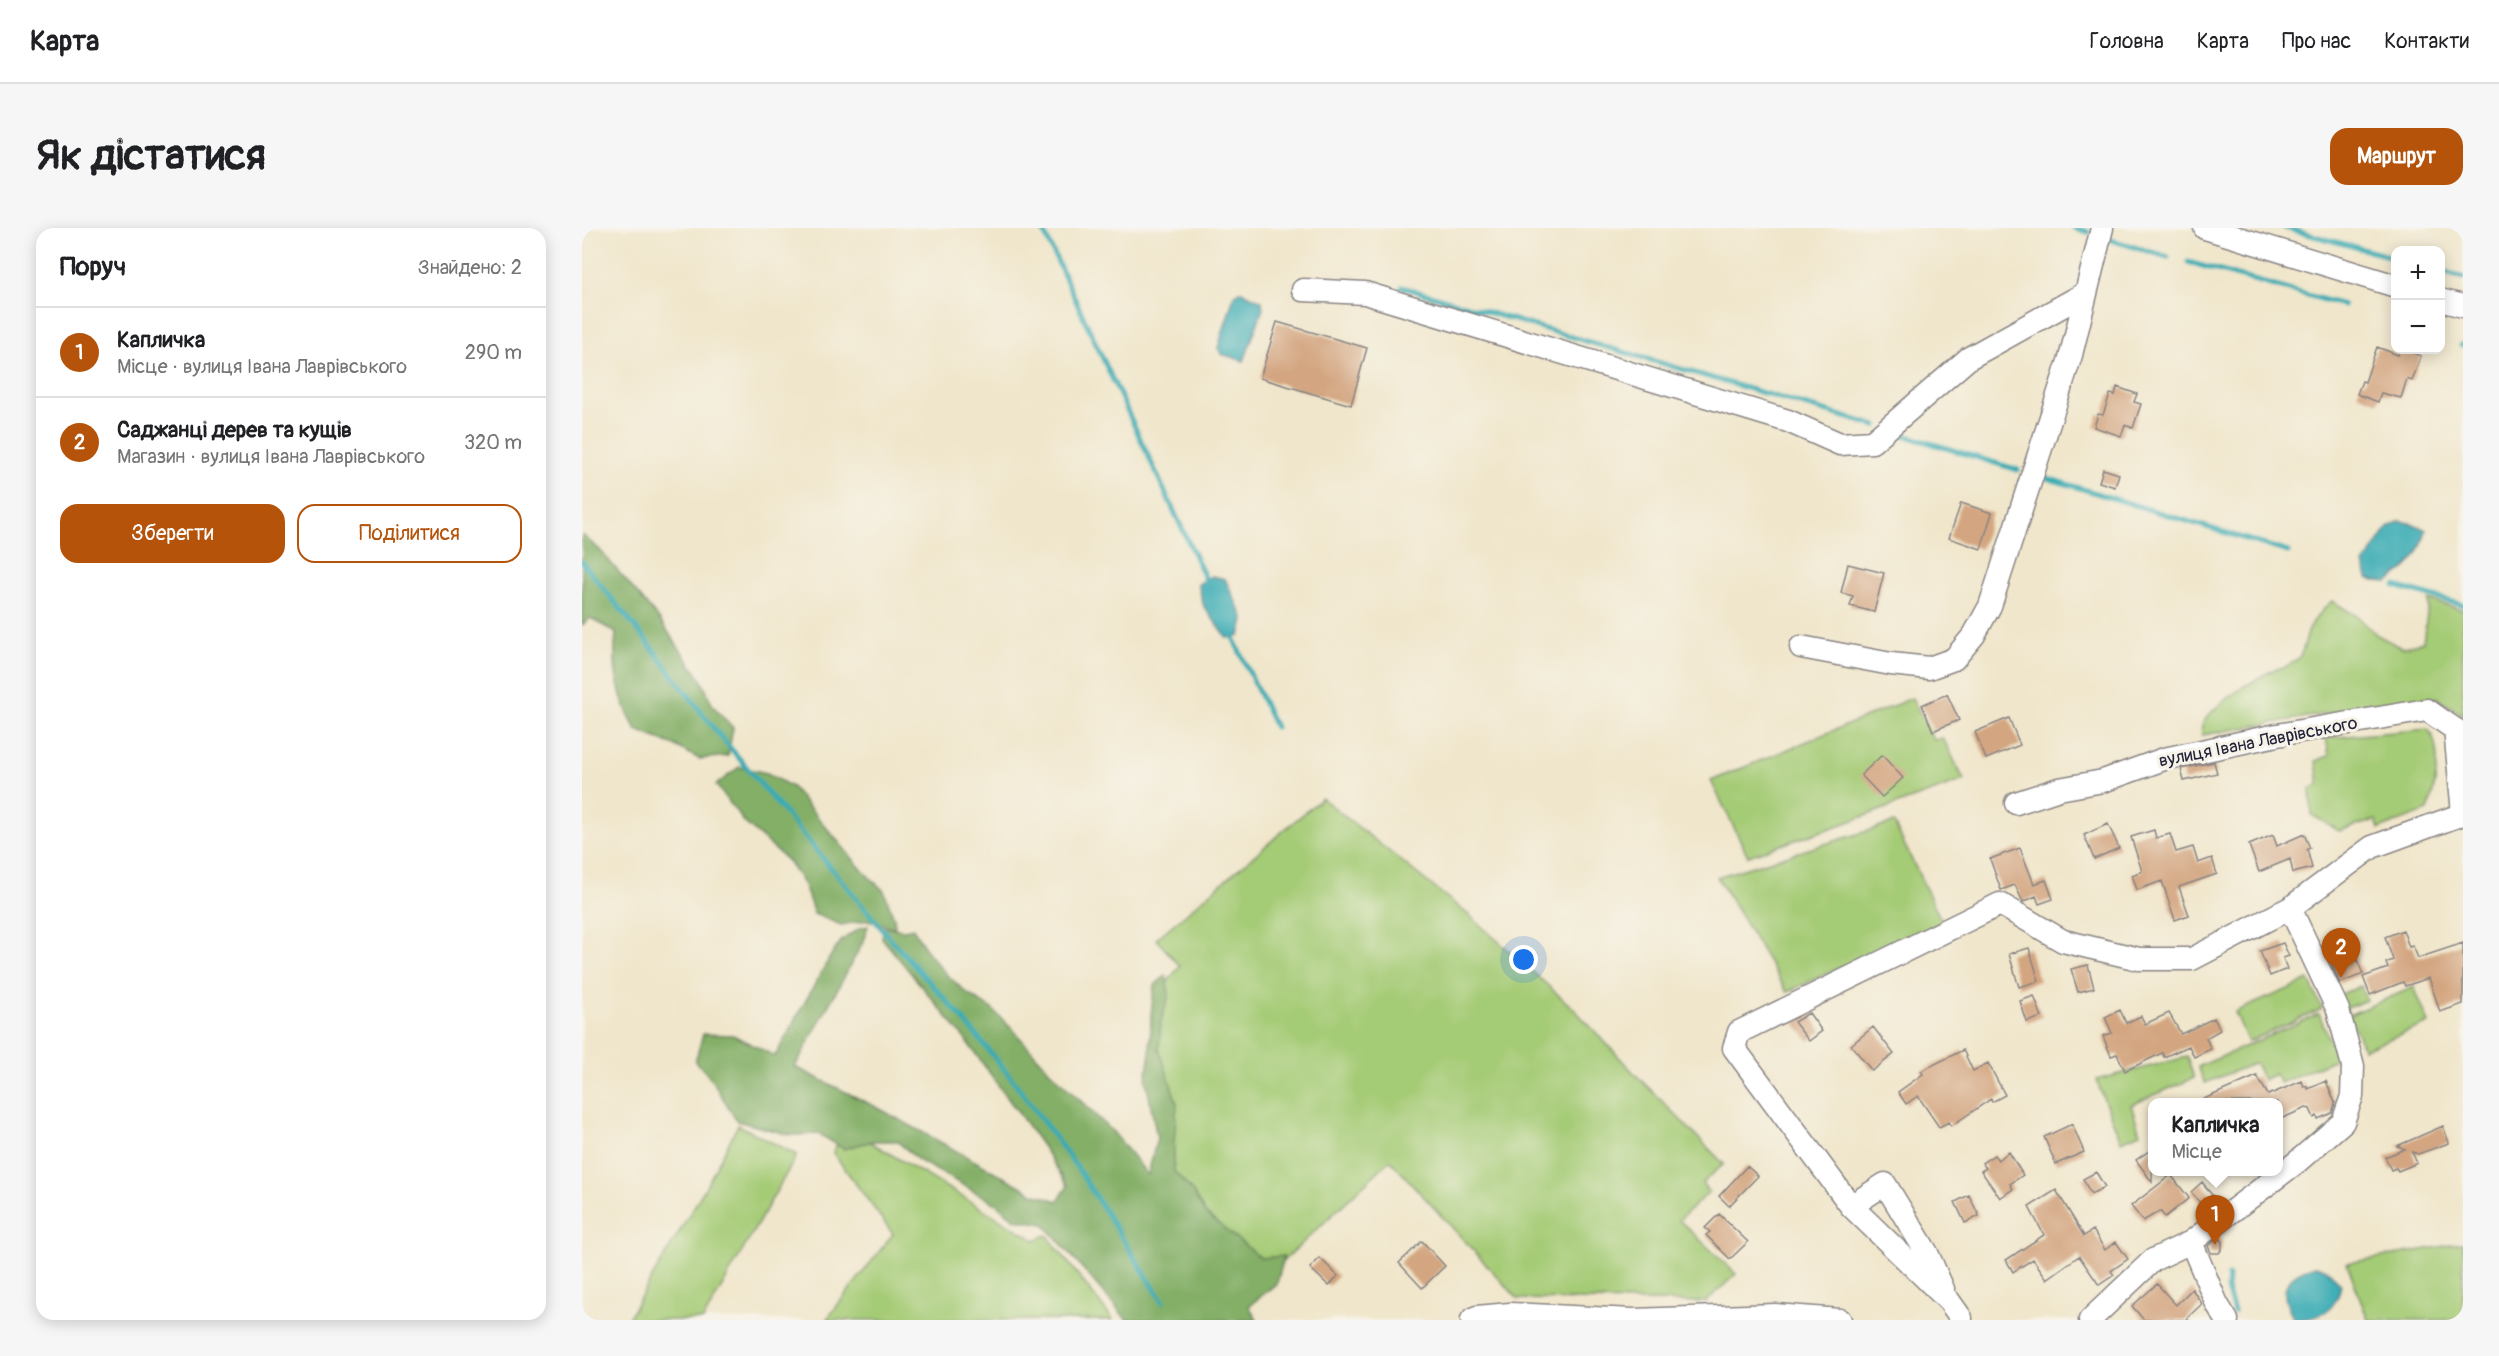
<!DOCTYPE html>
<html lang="uk">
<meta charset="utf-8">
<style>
body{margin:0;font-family:Pangolin,sans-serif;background:#f6f6f6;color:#202124}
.controls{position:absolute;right:18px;top:18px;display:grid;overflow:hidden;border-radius:12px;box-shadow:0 3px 15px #0003}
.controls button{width:54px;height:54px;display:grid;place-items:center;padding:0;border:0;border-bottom:2px solid #e0e0e0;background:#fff;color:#202124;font:30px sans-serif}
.you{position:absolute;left:942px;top:732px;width:21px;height:21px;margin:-15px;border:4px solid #fff;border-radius:50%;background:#1a73e8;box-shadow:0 0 0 9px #1a73e833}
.badge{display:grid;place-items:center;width:39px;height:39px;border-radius:50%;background:#b45309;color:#fff;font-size:20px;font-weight:700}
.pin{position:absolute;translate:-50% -50px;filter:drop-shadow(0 2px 3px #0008)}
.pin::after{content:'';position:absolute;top:32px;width:21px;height:18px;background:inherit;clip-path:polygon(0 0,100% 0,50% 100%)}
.popup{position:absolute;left:1566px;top:870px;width:135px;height:78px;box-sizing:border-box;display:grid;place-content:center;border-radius:12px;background:#fff;filter:drop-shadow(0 2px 4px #0005);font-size:20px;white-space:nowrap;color:#757577}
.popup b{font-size:22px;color:#202124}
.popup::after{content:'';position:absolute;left:50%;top:100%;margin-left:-12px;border:12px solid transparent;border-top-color:#fff}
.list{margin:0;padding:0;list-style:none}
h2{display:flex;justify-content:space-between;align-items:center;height:78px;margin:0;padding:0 24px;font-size:26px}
h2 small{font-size:20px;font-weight:400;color:#757577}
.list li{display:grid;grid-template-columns:39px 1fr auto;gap:18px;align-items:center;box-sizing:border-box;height:90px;padding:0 24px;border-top:2px solid #e0e0e0}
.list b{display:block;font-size:22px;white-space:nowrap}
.list p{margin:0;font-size:20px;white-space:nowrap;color:#757577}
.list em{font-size:20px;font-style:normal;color:#757577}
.actions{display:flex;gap:12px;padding:18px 24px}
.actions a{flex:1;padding:14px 0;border:2px solid #b45309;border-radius:18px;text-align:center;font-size:21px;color:#b45309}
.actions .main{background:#b45309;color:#fff}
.map{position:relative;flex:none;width:1881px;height:1092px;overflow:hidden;border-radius:18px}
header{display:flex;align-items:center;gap:36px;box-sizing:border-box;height:84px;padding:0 30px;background:#fff;border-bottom:2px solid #e0e0e0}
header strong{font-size:28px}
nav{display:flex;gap:33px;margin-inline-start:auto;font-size:21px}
.intro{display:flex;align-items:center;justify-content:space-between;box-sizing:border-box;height:144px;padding:0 36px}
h1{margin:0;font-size:42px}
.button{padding:15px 27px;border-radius:18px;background:#b45309;color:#fff;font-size:21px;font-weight:700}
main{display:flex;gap:36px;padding:0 36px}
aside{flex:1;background:#fff;border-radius:18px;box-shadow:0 3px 15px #0003}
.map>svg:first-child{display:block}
</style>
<header>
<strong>Карта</strong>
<nav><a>Головна</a><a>Карта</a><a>Про нас</a><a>Контакти</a></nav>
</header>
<div class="intro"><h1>Як дістатися</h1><a class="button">Маршрут</a></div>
<main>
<aside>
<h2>Поруч<small>Знайдено: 2</small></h2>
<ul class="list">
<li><span class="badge">1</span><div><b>Капличка</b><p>Місце · вулиця Івана Лаврівського</p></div><em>290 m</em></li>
<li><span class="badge">2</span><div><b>Саджанці дерев та кущів</b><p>Магазин · вулиця Івана Лаврівського</p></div><em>320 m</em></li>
</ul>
<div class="actions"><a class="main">Зберегти</a><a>Поділитися</a></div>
</aside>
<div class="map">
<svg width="1881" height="1092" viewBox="0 0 1881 1092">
<rect width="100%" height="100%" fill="#f7f3e8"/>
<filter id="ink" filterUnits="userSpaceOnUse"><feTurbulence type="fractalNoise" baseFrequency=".0167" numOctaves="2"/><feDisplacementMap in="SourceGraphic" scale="12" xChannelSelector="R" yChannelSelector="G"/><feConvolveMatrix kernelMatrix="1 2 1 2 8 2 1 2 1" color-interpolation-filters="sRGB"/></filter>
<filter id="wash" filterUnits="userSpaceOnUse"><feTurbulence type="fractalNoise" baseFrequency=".008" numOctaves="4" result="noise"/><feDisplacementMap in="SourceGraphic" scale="24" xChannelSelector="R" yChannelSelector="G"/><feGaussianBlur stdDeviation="1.35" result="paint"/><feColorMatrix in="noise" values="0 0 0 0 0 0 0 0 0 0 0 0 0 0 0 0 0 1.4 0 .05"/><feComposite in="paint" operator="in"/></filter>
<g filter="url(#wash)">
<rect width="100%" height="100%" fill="#f0e6cb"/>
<path fill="#a4cb75" stroke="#637658" stroke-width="1.5" d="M1847 372 1881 382V487L1856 470 1824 472 1620 507C1620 504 1619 500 1620 498 1626 479 1676 449 1694 441 1698 440 1703 439 1707 437 1723 428 1721 418 1727 402 1732 390 1740 382 1750 373L1775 388 1795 407 1820 420 1841 414Z
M1330 470 1352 512 1361 510 1382 552 1258 597 1166 628 1129 553Z
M1846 501C1862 521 1853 560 1846 583L1797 601 1794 592 1757 603 1730 587 1728 562 1737 556 1734 533 1747 528 1744 510Z
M740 570 888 688 992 781 1052 845 1142 936 1120 955 1127 964 1097 992 1154 1046 1124 1074 936 1071 808 932 672 1061 597 985 575 910 573 770 598 738 574 711Z
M1312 595 1360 694 1205 764 1135 649Z
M1727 752 1740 781 1666 814 1653 784Z
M1779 758 1784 772 1763 781 1757 767Z
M1832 759 1847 795 1782 821 1767 787Z
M1737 786 1755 830 1698 855 1693 846 1681 852 1673 835 1623 855 1616 839Z
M1605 829 1612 850 1549 877 1558 905 1539 913 1514 852Z
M156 897 215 927 121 1092H45L122 962Z
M263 899 453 1012 465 1007 531 1092H244L311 1006 251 925Z
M1881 1015V1092H1786L1765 1035Z"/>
<path fill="#83af66" stroke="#526850" stroke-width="1.5" d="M0 307 17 321 77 391 119 451 131 478 151 500 146 528 117 531 92 517 54 502C36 469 30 443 34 405L9 390 0 397Z
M157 539 185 545 210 559 282 644 302 663 312 690 313 700 286 692 259 697 232 686 222 657 206 633 163 595 134 557Z
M286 698 280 716 213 839 298 881 451 965 476 973 486 958 461 919 383 811 300 710 302 699 322 702 331 700 345 724 365 747 386 766 410 781 430 801 469 844 531 904 566 947 575 910 564 852 568 824 569 787 572 758 584 747 587 767 579 793 577 821 595 875 592 915V943L611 964 623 985 679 1030 702 1028 695 1055 667 1078 675 1092H545L462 996 433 991 413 975 336 932 315 913H290L262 921 237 906 208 907 155 893C141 873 132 849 113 834L121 806 151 807 193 828 248 729 260 712 278 700Z"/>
<path fill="#39abb4" stroke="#2e6678" stroke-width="1.5" d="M659 63 680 73 681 81 662 133 639 126 636 120 652 68Z
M1818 293 1832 296 1844 302C1837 329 1829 337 1806 354L1792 353 1786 350 1782 336 1806 300Z
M630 348 643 351 662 391 658 408 645 410 622 379 616 356Z
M1734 1038 1747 1043 1759 1057C1755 1082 1737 1092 1712 1091 1695 1063 1702 1046 1734 1038Z"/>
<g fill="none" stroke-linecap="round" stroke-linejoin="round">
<path stroke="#39abb4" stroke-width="5" d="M460 0 626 356
M1492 0 1506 4
M1703 0 1814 30
M1529 12 1586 29
M1606 34 1761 77
M1858 43 1881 50
M820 59 1294 198
M1879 117H1881
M1312 204 1436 242
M1465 250 1706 324
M0 334 63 411 130 498 311 714 382 792 430 851 494 938 581 1074
M1813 358 1881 377
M648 403 693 499
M1646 1048 1645 1061 1652 1084"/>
</g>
<g id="blocks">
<path fill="#d3a580" d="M695 94 785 120 769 177 678 150Z
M1795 119 1816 127 1818 122H1823L1839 128 1830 153 1825 151 1819 170 1799 165 1796 174 1775 166 1780 153 1783 154Z
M1535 159 1555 166 1552 174 1559 176 1551 200 1543 197 1539 208 1512 199 1516 186 1521 187 1528 166 1533 167Z
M1521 241 1537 246 1533 259 1517 254Z
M1379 275 1410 285 1399 321 1367 310Z
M1266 336 1302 345 1292 384 1268 378 1271 368 1259 365Z
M1365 466 1377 492 1351 503 1340 477Z
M1427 490 1438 517 1404 531 1393 504Z
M1300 527 1321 550 1300 569 1279 547Z
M1632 534 1635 545 1602 553 1599 541Z
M1526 596 1537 620 1512 631 1502 607Z
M1572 602 1574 610 1588 606 1594 624 1611 619 1616 635 1630 630 1635 646 1597 659 1607 687 1593 692 1580 653 1555 662 1550 647 1560 643 1549 609Z
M1722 606 1728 620 1725 621 1730 640 1711 645 1708 631 1677 644 1667 617 1691 607 1695 618Z
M1438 620 1452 656 1464 652 1471 671 1457 676 1454 668 1441 674 1433 657 1419 662 1408 631Z
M1821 702 1827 719 1831 718 1836 730 1881 715V776L1858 784 1847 750 1823 758 1821 754 1788 767 1781 749 1806 740 1804 735 1811 732 1803 709Z
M1701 715 1707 728 1701 730 1705 741 1688 748 1678 723Z
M1447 720 1457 753 1437 759 1427 726Z
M1773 727 1781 746 1758 755 1750 737Z
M1506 737 1512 760 1496 764 1489 741Z
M1452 768 1460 789 1445 794 1438 773Z
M1538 782 1544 795 1559 788 1563 796 1587 785 1599 806 1632 790 1638 802 1624 810 1629 821 1612 829 1607 818 1582 829 1580 825 1543 843 1535 826 1529 828 1521 808 1530 805 1523 789Z
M1227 785 1240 803 1227 813 1212 794Z
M1291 799 1312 826 1290 843 1269 817Z
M1381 822 1391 843 1406 835 1423 867 1410 874 1409 871 1369 898 1367 894 1357 899 1336 868 1324 876 1316 864 1341 846 1339 843Z
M1675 848 1686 867 1720 853 1722 859 1725 858 1726 861 1744 853 1753 875 1750 885 1736 891 1735 888 1732 890 1728 881 1724 880 1696 892V874H1615Z
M1490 896 1502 924 1474 936 1462 909Z
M1861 898 1867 915 1836 926 1830 924 1835 935 1816 943 1814 940 1809 942 1803 929 1823 921 1815 918Z
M1570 921V954L1554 932Z
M1427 924 1441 947 1428 956 1431 961 1418 970 1399 943 1404 940 1400 935 1412 927 1416 932Z
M1165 938 1176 948 1147 978 1137 968Z
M1514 944 1523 959 1509 966 1501 951Z
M1589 947 1607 970 1583 989 1578 983 1561 993 1549 978Z
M1620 954 1637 976 1626 984 1609 964Z
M1474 962 1502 1008 1511 1002 1523 1022 1534 1014 1546 1031 1529 1043 1532 1047 1517 1057 1497 1028 1465 1051 1451 1031 1431 1044 1424 1032 1462 1007 1447 979Z
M1387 967 1397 988 1383 995 1373 974Z
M1137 986 1166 1014 1148 1031 1124 1007 1128 1004 1123 1000Z
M1637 1010 1640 1013V1021L1637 1025H1629L1626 1018Z
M840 1013 863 1038 840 1060 817 1035Z
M738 1030 756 1048 747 1058 728 1040Z
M1575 1056 1594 1077 1610 1061 1620 1076 1605 1090 1607 1092H1562L1550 1078Z"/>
</g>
</g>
<g filter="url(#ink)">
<use href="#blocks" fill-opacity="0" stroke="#898483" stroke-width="1.5"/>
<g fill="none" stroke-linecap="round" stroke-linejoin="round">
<g stroke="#898483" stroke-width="25">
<path id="minor" d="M1623 0 1814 58
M721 62 783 65 1206 193 1258 216 1290 214 1387 130 1504 65
M1858 72 1881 78
M1219 419 1309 436 1347 440 1372 431 1392 407 1408 378 1489 127 1520 0
M1873 501 1881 585
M1434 575 1477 561 1521 553 1582 531 1695 507 1845 482 1881 507
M1269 978 1303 956 1345 1025 1361 1061
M1609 1014 1635 1076 1645 1092
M1379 1090 1367 1073 1269 978 1152 820 1157 804 1418 676 1481 713 1557 731H1610L1708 680
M890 1092 895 1089 928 1086 1051 1092 1193 1087 1258 1092
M1508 1092 1571 1032 1609 1014 1715 934 1761 894 1770 868 1771 838 1756 782 1708 680 1790 619 1881 586"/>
</g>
<use href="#minor" stroke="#fff" stroke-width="22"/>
</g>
</g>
<g text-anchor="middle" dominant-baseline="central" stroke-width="6" stroke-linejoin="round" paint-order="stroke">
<g font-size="18" fill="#22223b" stroke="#f7f3e8">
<text transform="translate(1676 514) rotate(-11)">вулиця Івана Лаврівського</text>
</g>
</g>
</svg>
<div class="controls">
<button>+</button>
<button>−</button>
</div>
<div class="you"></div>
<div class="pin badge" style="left:1633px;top:1017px">1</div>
<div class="popup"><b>Капличка</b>Місце</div>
<div class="pin badge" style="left:1759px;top:750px">2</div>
</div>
</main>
